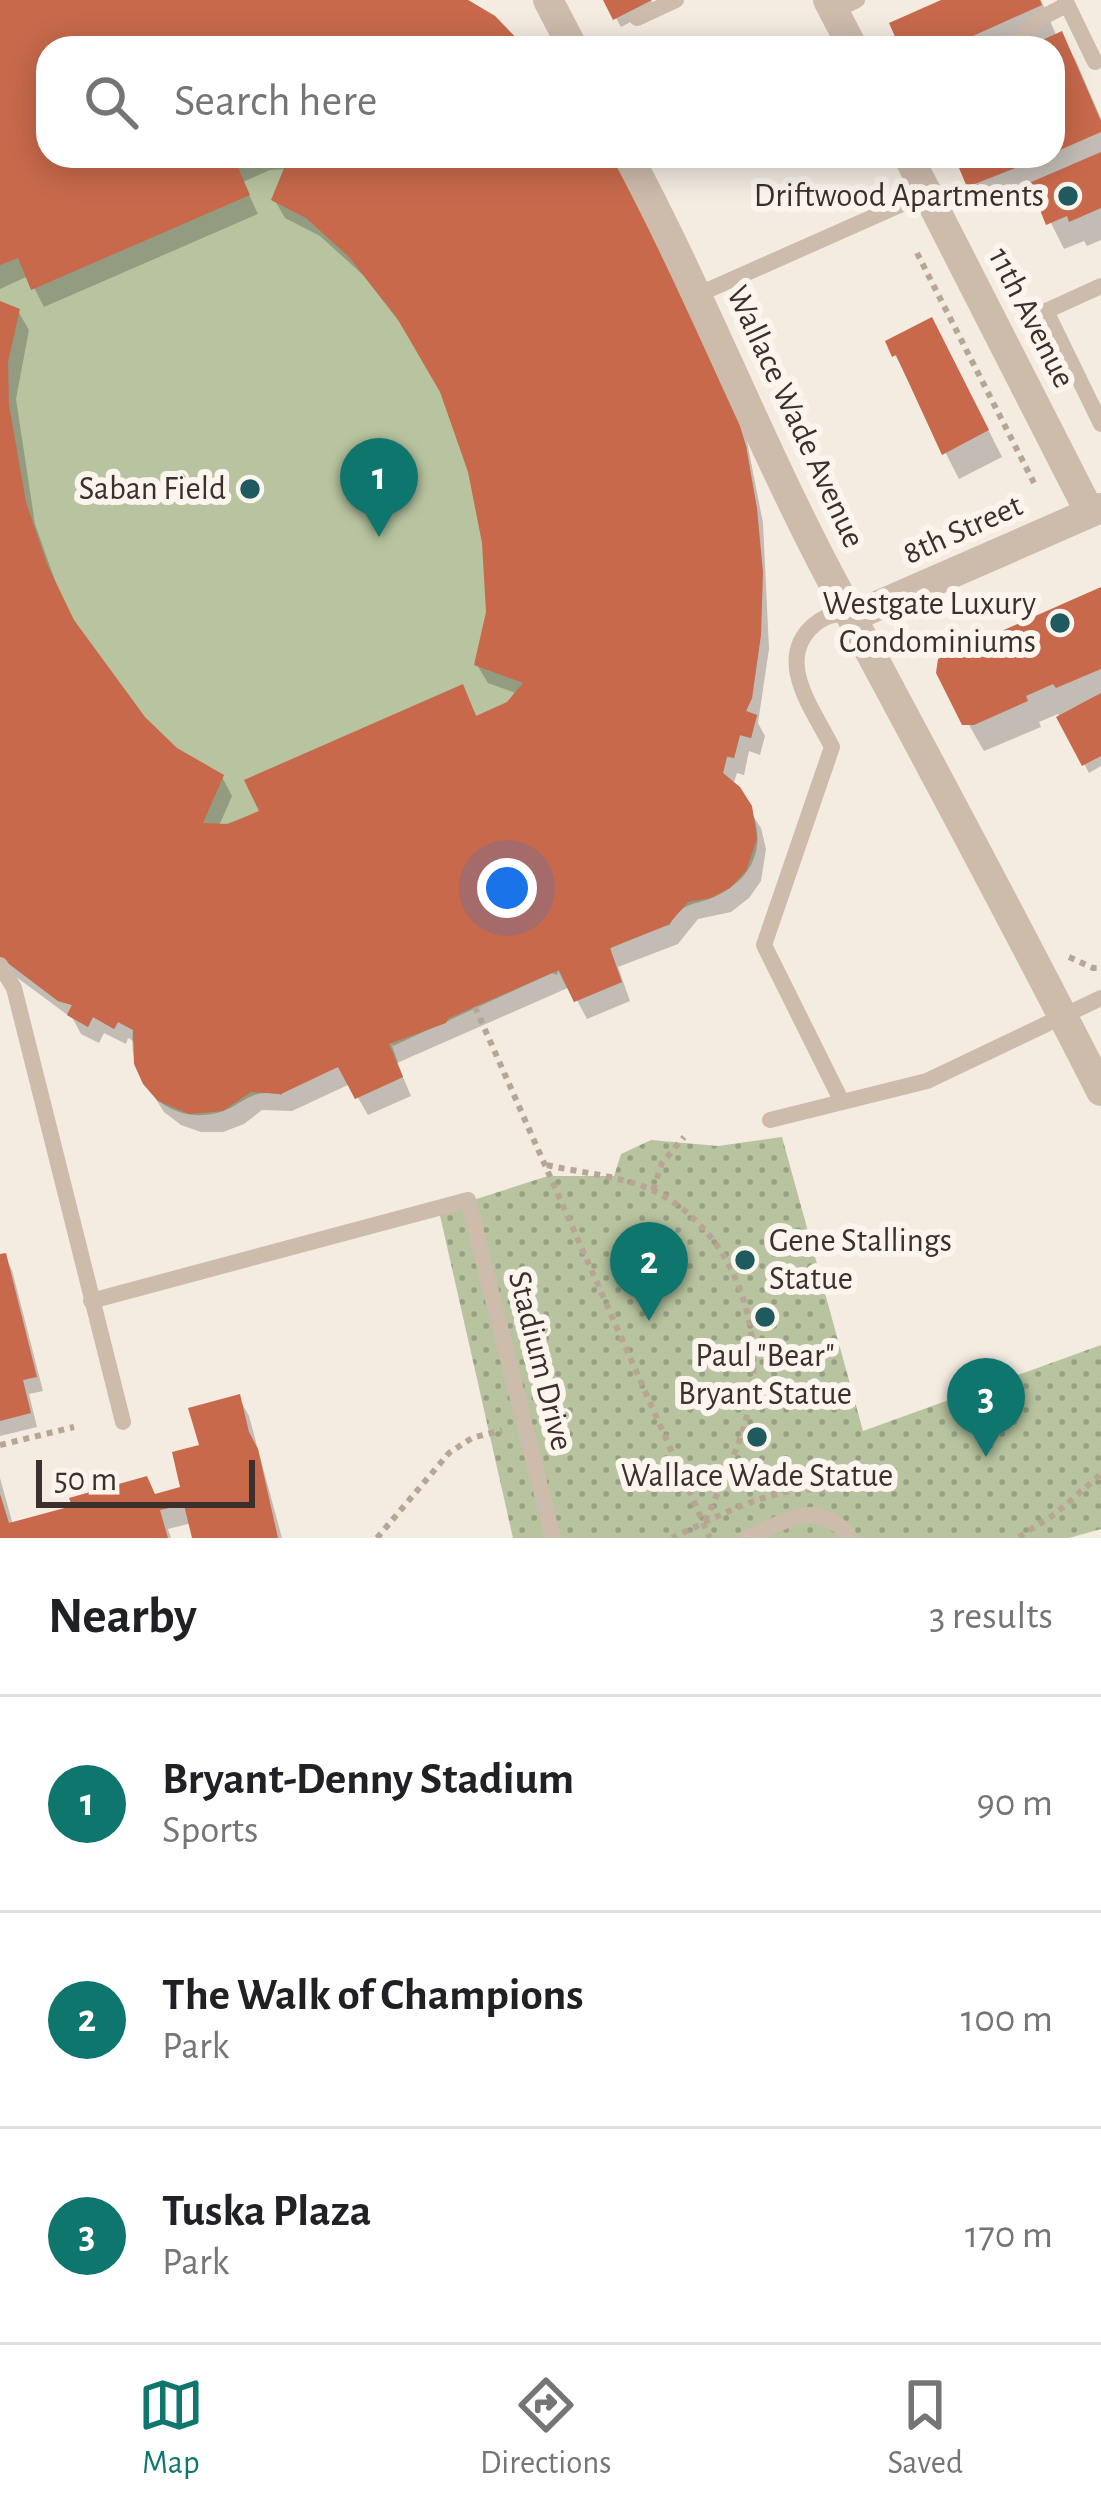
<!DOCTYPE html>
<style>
body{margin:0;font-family:"Alegreya Sans",sans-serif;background:#f2f2f2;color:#202124}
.scale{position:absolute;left:36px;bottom:30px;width:219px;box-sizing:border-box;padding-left:12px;border:6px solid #3b302b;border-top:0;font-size:33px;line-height:42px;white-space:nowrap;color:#3b302b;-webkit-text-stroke:9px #fbf5ee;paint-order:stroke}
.you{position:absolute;left:507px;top:888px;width:42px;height:42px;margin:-30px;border:9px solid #fff;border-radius:50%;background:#1a73e8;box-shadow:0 0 0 18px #1a73e833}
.badge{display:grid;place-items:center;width:78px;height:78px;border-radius:50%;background:#0f766e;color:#fff;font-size:39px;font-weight:700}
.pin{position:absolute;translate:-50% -99px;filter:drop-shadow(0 3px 6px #0008)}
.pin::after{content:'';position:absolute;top:63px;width:42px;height:36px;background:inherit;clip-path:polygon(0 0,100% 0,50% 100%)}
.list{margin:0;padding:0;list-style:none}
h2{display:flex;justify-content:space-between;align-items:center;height:156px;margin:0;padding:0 48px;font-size:51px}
h2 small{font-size:39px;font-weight:400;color:#757577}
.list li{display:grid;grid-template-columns:78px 1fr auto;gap:36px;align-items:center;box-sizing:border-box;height:216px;padding:0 48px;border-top:3px solid #e0e0e0}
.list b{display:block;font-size:45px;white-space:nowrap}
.list p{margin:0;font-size:39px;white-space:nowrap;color:#757577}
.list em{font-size:39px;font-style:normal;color:#757577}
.icon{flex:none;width:66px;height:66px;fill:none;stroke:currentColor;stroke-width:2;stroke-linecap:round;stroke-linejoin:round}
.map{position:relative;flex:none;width:1101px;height:1538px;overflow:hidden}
.search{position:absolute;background:#fff;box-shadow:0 6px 30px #0003;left:36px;right:36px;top:36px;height:132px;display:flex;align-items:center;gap:30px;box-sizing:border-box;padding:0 42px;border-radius:36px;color:#757577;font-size:45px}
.sheet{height:804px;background:#fff}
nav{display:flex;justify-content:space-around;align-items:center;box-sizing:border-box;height:168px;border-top:3px solid #e0e0e0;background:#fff;font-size:33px;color:#757577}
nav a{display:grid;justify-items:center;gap:6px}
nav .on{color:#0f766e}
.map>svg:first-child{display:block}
</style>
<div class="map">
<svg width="1101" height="1538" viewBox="0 0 1101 1538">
<defs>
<pattern id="green-dots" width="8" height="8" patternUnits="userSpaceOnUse" patternTransform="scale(3)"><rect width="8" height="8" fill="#b8c4a0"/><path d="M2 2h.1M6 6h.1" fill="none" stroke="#97a083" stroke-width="1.8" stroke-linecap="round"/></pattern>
</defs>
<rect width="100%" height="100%" fill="#f4ebe1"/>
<path fill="url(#green-dots)" d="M782 1137 863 1431 1101 1345V1529L1069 1538H513L439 1211 548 1176H614L621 1154 651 1140 718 1146Z"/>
<path fill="#b8c4a0" d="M0 0H468L495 16 526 48H48V156H620L746 446 757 509 761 629 752 698 746 711 757 715 751 738 740 735 734 758 727 757 723 773C763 805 775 864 722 893 696 908 685 897 669 926L667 924 611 948 609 953 622 982 574 1002 558 970 557 975 552 973 393 1046 391 1043 403 1077 355 1099 342 1069 337 1067 281 1091 282 1095C247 1086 243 1109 212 1114 160 1123 127 1077 133 1030L118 1022 114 1029 93 1017 88 1027 67 1015 72 1005 58 1001 0 957Z"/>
<path fill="#0003" d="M0 0H465L525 48H48V156H616L740 406 763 523 769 649 758 723 765 736 760 755 749 751 744 775 737 773 733 785 761 828 766 849 761 881 749 898 731 912 698 919 678 944 618 967 630 1001 587 1019 570 987 397 1063 411 1096 368 1115 350 1084 292 1111 262 1110 244 1124 223 1132H201L181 1125 164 1112 152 1093 135 1042 128 1038 126 1044 104 1033 99 1043 81 1034 73 1019 0 965V305L18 311 29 330 16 399 35 524 63 603 95 658 143 719 175 750 222 777 232 796 219 826 263 813 462 688 478 719 509 704 518 694 488 683 477 665 489 613 485 542 471 471 443 392 411 337 363 275 320 236 285 218 274 199 287 169 270 170 243 182 258 214 44 307 28 276 0 289Z
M606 0H651L655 9 621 27Z
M949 0H1041L1057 37 1061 35 1076 61 1101 119V240L1087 246 1084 241 1064 249 1035 191 985 212 957 156H1053V48H1031L1029 43 1018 48H903Z
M889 343 946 346 1002 457 959 479Z
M1101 590V766L1089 773 1058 714 1039 722 1041 727 984 751 939 673Z
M4 1256 12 1270 43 1391 29 1394 37 1427 0 1436V1258Z
M239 1398 249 1416 282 1538H196L192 1523 168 1529 171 1538H0V1478L13 1525 183 1489 203 1447Z"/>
<path fill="#c8694b" d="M0 0H468L495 16 526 48H48V156H250L236 163 250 195 31 290 18 258 0 265Z
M603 0H652L613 20Z
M941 0H1040L1042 5 946 48H900L889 23Z
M1062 31 1101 121V132L1053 153V48H1025Z
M1101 152V208L1069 222 1067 216 1046 225 1029 183Z
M289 156H618L728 386 746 446 757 509 763 572 761 635 752 698 746 711 757 715 751 738 740 735 734 758 727 756 723 773 740 787 752 806 757 839 746 871 730 888 711 898 688 902 668 925 610 948 622 982 574 1002 559 970 449 1018 446 1023 389 1044 403 1077 355 1099 338 1067 281 1094 251 1092 223 1111 189 1114 158 1101 143 1084 134 1064 133 1030 118 1022 114 1029 93 1017 88 1027 67 1015 72 1005 58 1001 0 957V301L20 309 8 362 9 405 26 502 47 564 74 620 145 717 177 748 224 775 203 823 228 824 259 811 244 780 463 684 476 716 507 702 523 683 474 665 486 612 482 543 468 472 440 392 397 318 349 257 306 218 271 200Z
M954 156H1046L967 187Z
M932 317 989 430 942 455 896 355 892 357 885 341Z
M1101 587V669L1056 688 1053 684 1026 696 1028 701 974 725H962L936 673 938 659Z
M1101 693V756L1082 766 1056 717Z
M6 1253 37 1377 23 1380 31 1413 0 1421V1254Z
M240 1394 249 1432 258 1449 278 1538H192L184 1505 160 1510 168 1538H0V1494L9 1523 72 1506 69 1498 147 1476 155 1494 180 1487 172 1452 199 1445 188 1408Z"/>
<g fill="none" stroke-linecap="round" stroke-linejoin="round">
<path stroke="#b9a596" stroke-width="6" stroke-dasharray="6 6" stroke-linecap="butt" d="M917 253 1035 485
M1069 957 1093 968H1101
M475 1007 710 1538
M547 1165C581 1173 623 1176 654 1191 734 1230 768 1331 748 1412 739 1450 719 1488 704 1524
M653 1190 662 1163 684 1137
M0 1445 74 1427
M1019 1537 1055 1514 1101 1474
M377 1538 449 1453 472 1438 502 1430
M672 1538C713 1519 784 1479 829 1492"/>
<path stroke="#cdbbac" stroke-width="16" d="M1065 0 1095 62
M834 11 857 0
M637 18 676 0
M1018 48C1027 22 1044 16 1067 5
M1101 286 1046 311 1101 424
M697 295 927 193
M0 965 14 988 123 1422
M842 1102 764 945 832 747C813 709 773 659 815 624 828 614 837 613 852 616
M770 1120 927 1081 1101 998
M91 1301 468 1200 553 1538
M747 1538C786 1521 819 1496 850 1538"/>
<path stroke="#cdbbac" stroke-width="30" d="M548 0 573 48
M828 0 853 48
M628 156C701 293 757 438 829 575 920 746 1013 917 1101 1091
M908 156 1090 513
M854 616 1101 508"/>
</g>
<g fill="#1f5a5e" stroke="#fbf5ee" stroke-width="4.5">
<circle cx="1068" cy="196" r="12"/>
<circle cx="250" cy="489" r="12"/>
<circle cx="1060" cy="623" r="12"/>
<circle cx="745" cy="1260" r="12"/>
<circle cx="765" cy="1317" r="12"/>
<circle cx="757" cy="1437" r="12"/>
</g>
<g text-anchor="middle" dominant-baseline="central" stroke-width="12" stroke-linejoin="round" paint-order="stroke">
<g font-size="33" fill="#3b302b" stroke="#fbf5ee" text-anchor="end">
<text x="1044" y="196">Driftwood Apartments</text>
<text x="226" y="489">Saban Field</text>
<text x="1036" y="604">Westgate Luxury<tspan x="1036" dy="38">Condominiums</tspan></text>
<text x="769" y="1241" text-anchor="start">Gene Stallings<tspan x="769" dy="38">Statue</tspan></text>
<text x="765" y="1356" text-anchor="middle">Paul "Bear"<tspan x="765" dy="38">Bryant Statue</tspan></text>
<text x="757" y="1476" text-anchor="middle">Wallace Wade Statue</text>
</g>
<g font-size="33" fill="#3b302b" stroke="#fbf5ee">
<text transform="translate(1031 318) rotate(63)">11th Avenue</text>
<text transform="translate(795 417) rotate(65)">Wallace Wade Avenue</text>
<text transform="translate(963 530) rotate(-24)">8th Street</text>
<text transform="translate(540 1361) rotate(76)">Stadium Drive</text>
</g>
</g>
</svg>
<div class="scale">50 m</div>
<div class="you"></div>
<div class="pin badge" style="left:379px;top:537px">1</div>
<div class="pin badge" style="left:649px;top:1321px">2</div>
<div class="pin badge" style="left:986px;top:1457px">3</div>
<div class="search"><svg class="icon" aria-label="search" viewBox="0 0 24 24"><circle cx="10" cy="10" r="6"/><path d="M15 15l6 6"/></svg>Search here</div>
</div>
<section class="sheet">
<h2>Nearby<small>3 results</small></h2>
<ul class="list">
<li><span class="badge">1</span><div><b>Bryant-Denny Stadium</b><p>Sports</p></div><em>90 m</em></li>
<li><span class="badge">2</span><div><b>The Walk of Champions</b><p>Park</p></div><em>100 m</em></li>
<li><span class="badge">3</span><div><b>Tuska Plaza</b><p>Park</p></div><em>170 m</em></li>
</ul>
</section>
<nav>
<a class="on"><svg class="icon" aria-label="map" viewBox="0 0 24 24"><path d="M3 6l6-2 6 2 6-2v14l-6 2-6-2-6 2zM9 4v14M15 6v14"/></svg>Map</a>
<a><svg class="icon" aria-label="directions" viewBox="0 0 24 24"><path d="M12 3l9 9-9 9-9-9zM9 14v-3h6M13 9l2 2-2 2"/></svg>Directions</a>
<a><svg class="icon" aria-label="saved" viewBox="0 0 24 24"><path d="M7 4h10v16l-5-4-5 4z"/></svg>Saved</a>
</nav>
